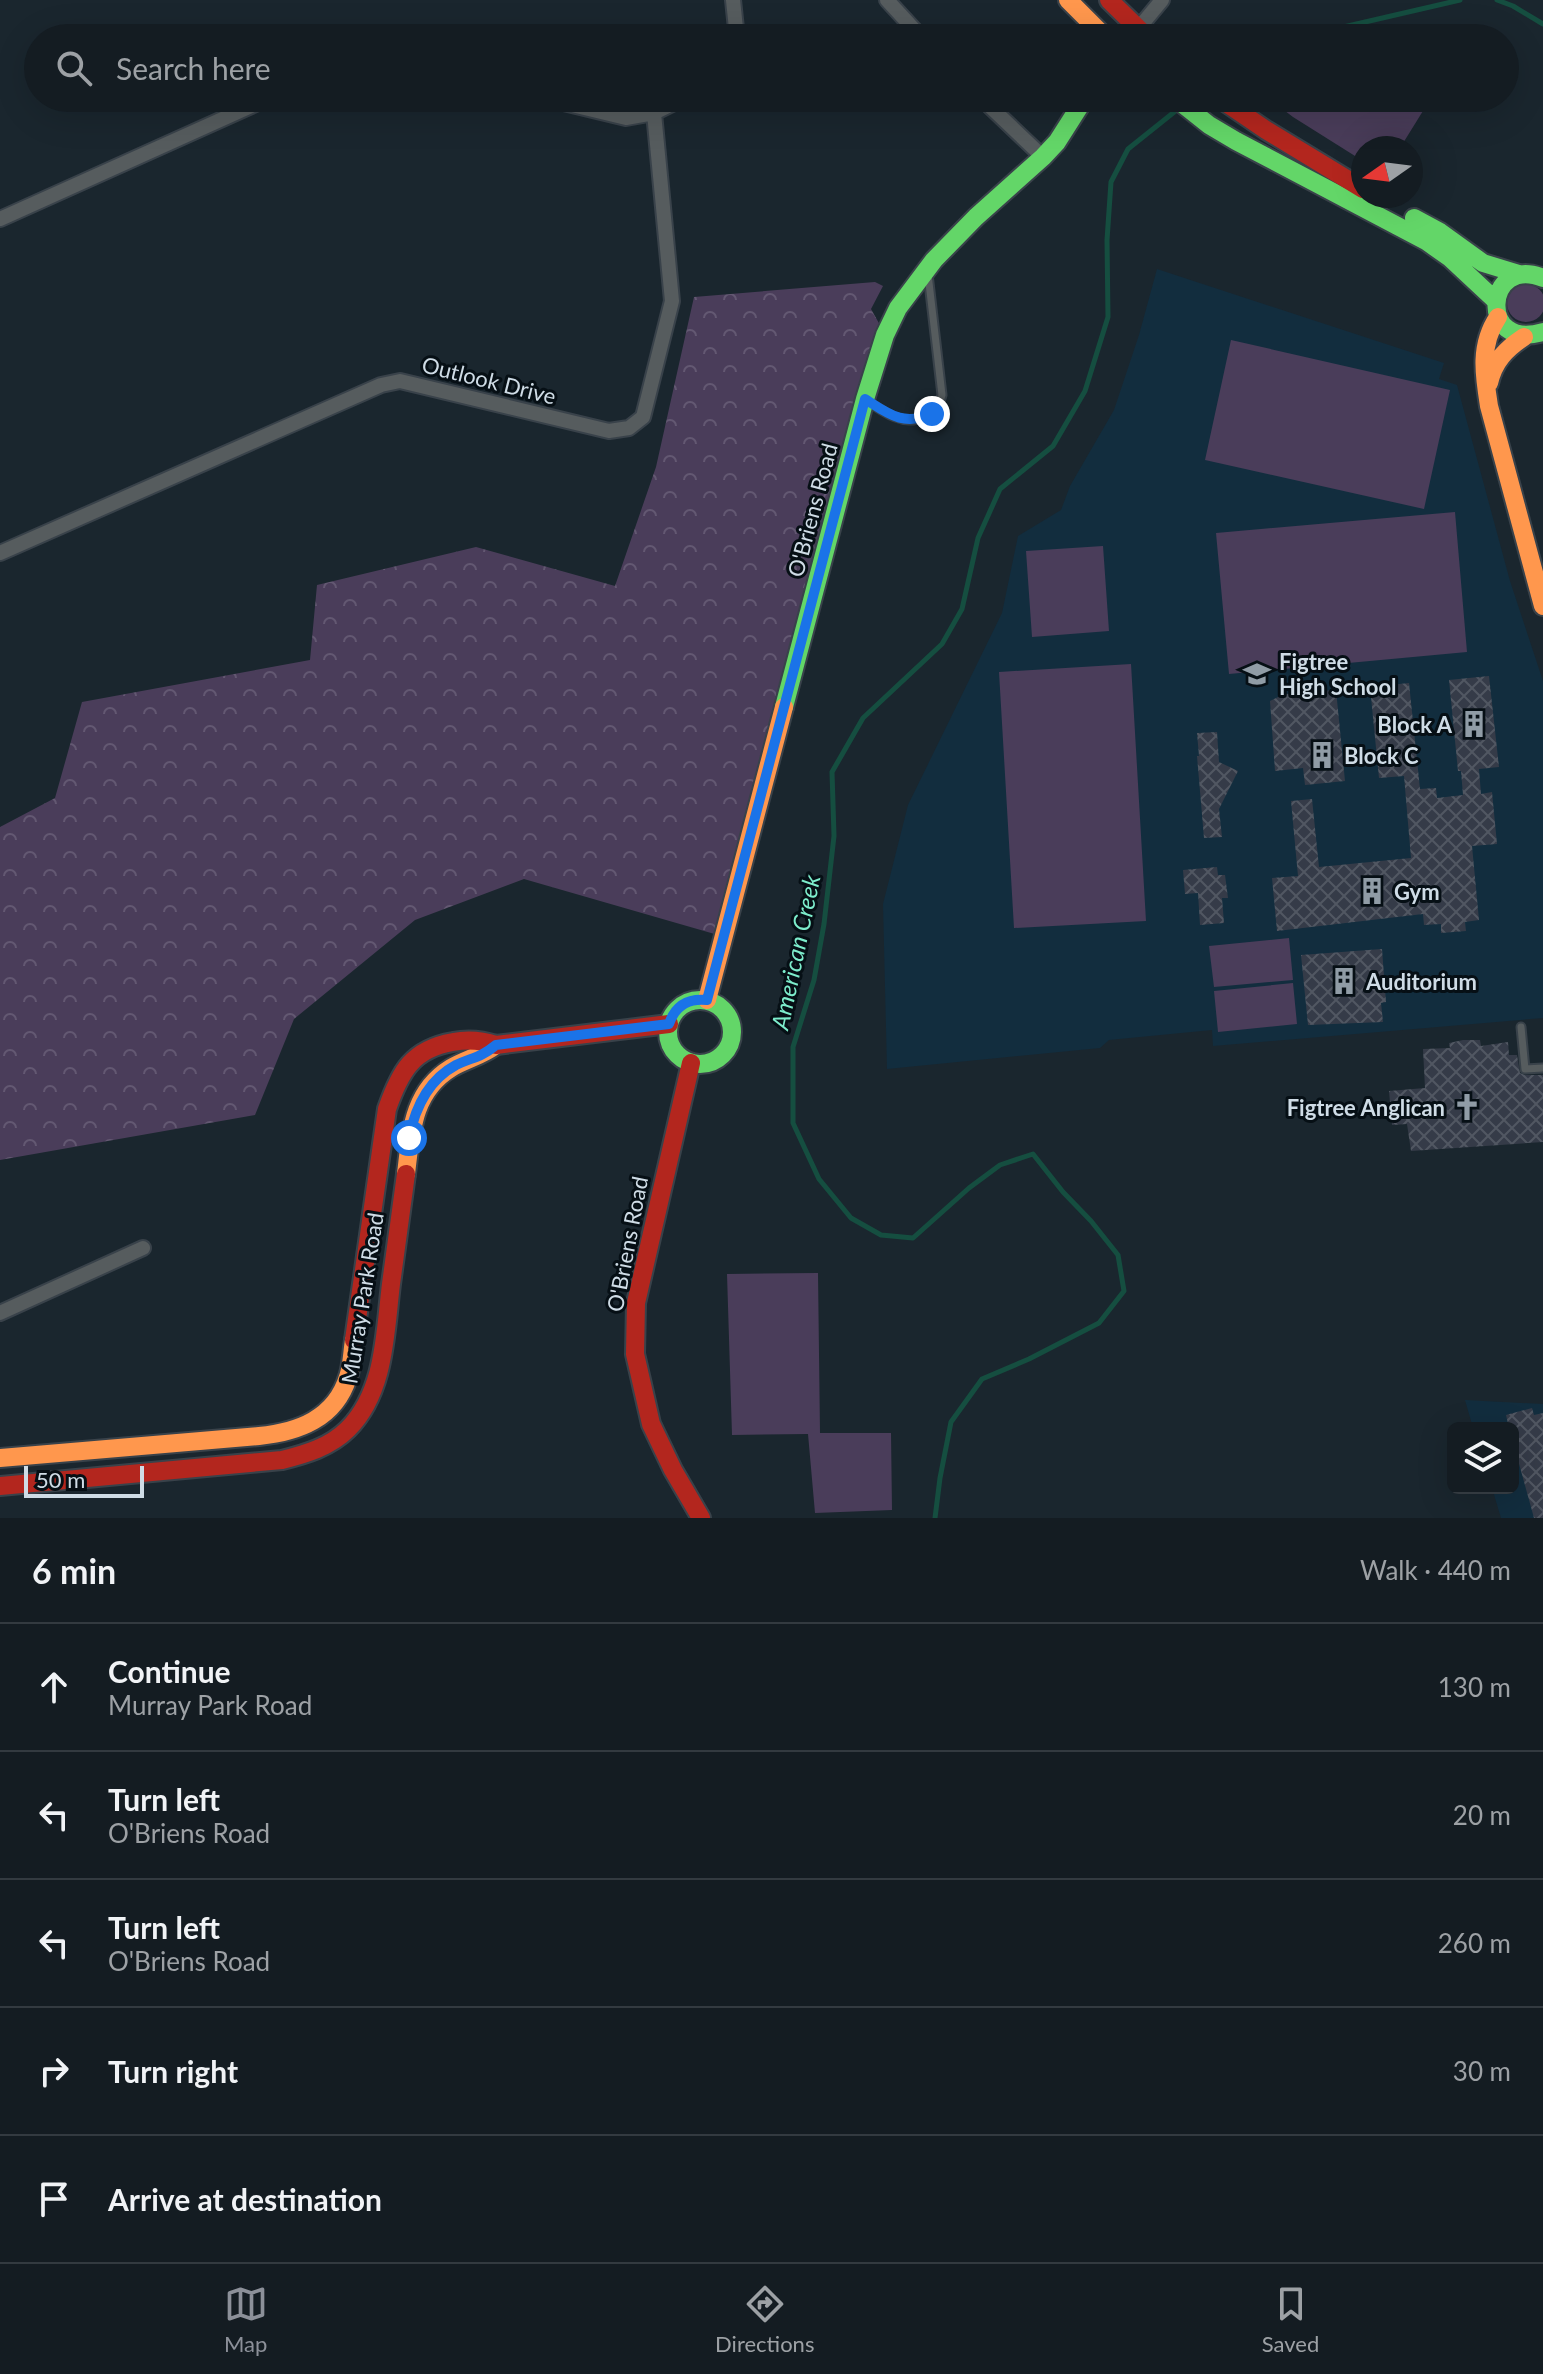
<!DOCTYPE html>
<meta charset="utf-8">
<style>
body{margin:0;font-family:Lato,sans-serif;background:#21292f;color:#f1f3f6}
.controls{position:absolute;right:24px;bottom:24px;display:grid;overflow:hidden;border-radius:12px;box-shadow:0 8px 32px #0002}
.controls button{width:72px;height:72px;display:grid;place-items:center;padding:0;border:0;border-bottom:2px solid #333a40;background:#141c22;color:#f1f3f6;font:40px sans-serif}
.compass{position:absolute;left:1351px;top:136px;width:72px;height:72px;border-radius:50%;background:#141c22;box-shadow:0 8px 32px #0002;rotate:256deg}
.scale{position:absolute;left:24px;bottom:20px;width:120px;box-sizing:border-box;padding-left:8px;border:4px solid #cfdce6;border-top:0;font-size:22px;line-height:28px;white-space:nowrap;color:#cfdce6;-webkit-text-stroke:6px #060f15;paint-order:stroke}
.stop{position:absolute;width:24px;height:24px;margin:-18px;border:6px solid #1a73e8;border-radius:50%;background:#fff}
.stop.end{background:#1a73e8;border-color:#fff;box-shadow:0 2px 8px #0008}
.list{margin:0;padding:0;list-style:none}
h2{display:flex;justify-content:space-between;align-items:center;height:104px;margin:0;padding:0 32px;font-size:34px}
h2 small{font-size:26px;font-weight:400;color:#9da1a5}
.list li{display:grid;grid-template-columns:52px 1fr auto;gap:24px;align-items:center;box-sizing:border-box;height:128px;padding:0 32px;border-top:2px solid #333a40}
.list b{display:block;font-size:30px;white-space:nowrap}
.list p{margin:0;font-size:26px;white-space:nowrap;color:#9da1a5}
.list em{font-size:26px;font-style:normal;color:#9da1a5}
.icon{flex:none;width:44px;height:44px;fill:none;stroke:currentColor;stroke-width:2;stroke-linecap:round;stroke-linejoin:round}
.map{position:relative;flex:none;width:1543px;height:1518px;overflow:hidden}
.search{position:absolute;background:#141c22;box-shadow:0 8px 32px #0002;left:24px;right:24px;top:24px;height:88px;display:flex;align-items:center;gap:20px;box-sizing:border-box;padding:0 28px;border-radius:44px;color:#9da1a5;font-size:30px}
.sheet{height:744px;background:#141c22}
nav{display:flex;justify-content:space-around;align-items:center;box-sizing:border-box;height:112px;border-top:2px solid #333a40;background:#141c22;font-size:22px;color:#9da1a5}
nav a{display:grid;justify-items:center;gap:4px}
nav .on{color:#8c9099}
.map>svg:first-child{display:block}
</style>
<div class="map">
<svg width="1543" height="1518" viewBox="0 0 1543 1518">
<defs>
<pattern id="forest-crowns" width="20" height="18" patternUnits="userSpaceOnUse" patternTransform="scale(2)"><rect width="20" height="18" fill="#4a3d5a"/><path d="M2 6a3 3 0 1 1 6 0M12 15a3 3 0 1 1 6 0" fill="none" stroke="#635872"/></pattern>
<pattern id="building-cross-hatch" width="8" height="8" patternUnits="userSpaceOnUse" patternTransform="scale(2)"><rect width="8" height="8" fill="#353b48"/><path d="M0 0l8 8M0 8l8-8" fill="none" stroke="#515762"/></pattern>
</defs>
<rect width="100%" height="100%" fill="#1a262e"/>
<path fill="#122d3e" d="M1157 269 1444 363 1439 379 1457 385 1510 581 1543 681V1018L1213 1046 1212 1030 1109 1040 1100 1048 887 1069 883 904 908 805 1002 613 1018 536 1061 510 1070 486 1114 410 1139 335Z
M1465 1400 1543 1404V1518H1501L1492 1488H1513V1428H1473Z"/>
<path fill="url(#forest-crowns)" d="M875 282 883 286 871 309 885 334 725 937 524 879 415 920 294 1019 255 1115 0 1160V827L55 798 82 702 310 660 317 585 476 547 615 586 656 467 694 297Z"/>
<path fill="#4a3d5a" d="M1268 98H1431L1400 148H1363V161L1293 117Z
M1507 303a19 19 0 1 1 38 0a19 19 0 1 1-38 0Z
M1231 340 1450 390 1424 509 1205 460Z
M1455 512 1467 652 1229 674 1216 533Z
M1103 546 1109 631 1032 637 1026 551Z
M1131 664 1146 921 1014 928 999 672Z
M1289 938 1293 980 1214 987 1209 946Z
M1293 983 1297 1024 1218 1032 1214 991Z
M818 1273 820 1433H891L892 1510 815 1513 808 1434 732 1435 727 1274Z"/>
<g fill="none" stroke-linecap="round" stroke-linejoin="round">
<path stroke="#154e40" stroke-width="5" d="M1497 0 1513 6 1543 24
M1296 38 1460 0
M935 1518 940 1478 951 1422 982 1379 1029 1359 1099 1323 1124 1291 1118 1255 1091 1221 1063 1192 1033 1154 1000 1165 969 1188 913 1238 881 1235 851 1218 819 1179 793 1123V1047L814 980 824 924 834 836 832 772 863 718 942 644 962 609 978 538 1000 489 1053 446 1085 391 1108 317 1107 240 1111 182 1128 149 1178 109"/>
</g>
<path fill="url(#building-cross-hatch)" d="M1489 676 1499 767 1479 769 1481 794 1492 792 1497 844 1472 846 1479 920 1465 922 1466 931 1441 933V924L1424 925 1423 914 1277 931 1272 878 1298 876 1291 801 1312 799 1319 867 1411 858 1404 776 1379 778 1370 687 1409 683 1420 789 1436 788 1437 798 1463 795 1461 771H1458L1449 680Z
M1336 690 1345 781 1305 785 1303 768 1275 771 1270 701 1284 694Z
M1217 732 1219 762 1238 771 1219 809 1222 837 1204 838 1197 756H1199L1197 733Z
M1217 867 1218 875H1225L1228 898H1222L1224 923 1200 925 1198 893 1185 894 1183 870Z
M1382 949 1386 1002 1381 1003 1383 1022 1308 1025 1301 955Z
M1463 1040H1480L1481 1046 1508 1042 1509 1055H1517L1520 1073 1525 1075H1543V1142L1411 1151 1407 1124 1392 1125 1389 1091 1425 1088 1423 1049 1450 1048 1449 1043Z
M1532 1408 1534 1415 1543 1413V1518H1534L1513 1442V1428H1509L1506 1415Z"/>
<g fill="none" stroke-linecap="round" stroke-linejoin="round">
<g stroke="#39424a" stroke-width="11">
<path id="lane" d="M866 400C875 406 885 413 895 417 915 425 937 416 942 395L928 274
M1521 1027 1525 1069 1543 1068"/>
</g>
<g stroke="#39424a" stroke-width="18">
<path id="street" d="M733 0 737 38
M887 0 922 38
M1138 29 1162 0
M543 98 626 118 654 113 684 98
M981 98 1043 157
M0 219 269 98
M0 553 381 385 400 381 609 431 629 428 643 417 672 301 654 113
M0 1313 143 1248"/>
</g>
<g stroke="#39424a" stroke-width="22">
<path id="fast" d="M1175 98 1209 125 1236 141 1426 241 1450 258 1495 300
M1414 218 1440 232 1483 263 1519 274
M1543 278C1485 254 1477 352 1543 332
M784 707 865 399 885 335 898 308 934 260 976 217 1043 157 1057 142 1085 98
M668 1032a32 32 0 1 1 64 0a32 32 0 1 1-64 0Z"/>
</g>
<g stroke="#39424a" stroke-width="22">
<path id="slow" d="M1068 0 1106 38
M1498 317C1479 345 1484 375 1489 406L1543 606
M1489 383C1494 361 1506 349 1524 337
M707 1000 784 707
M406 1174C411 1133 412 1092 451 1068 466 1059 482 1056 496 1045
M0 1458 259 1436C298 1432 335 1419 348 1377 352 1366 352 1352 354 1340"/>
</g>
<g stroke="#39424a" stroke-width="22">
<path id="jam" d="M1109 0 1148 38
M1219 98 1266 130 1363 189
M691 1063 636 1303 635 1354 651 1424 673 1470 701 1518
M354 1340 387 1109C400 1072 412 1049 453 1042 468 1039 481 1040 496 1045L669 1024
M0 1486 282 1460C306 1454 330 1447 348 1429 385 1392 385 1333 391 1284 396 1247 401 1211 406 1174"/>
</g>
<use href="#lane" stroke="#565c5e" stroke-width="7"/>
<use href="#street" stroke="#565c5e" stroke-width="14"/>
<use href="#fast" stroke="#63d668" stroke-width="18"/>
<use href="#slow" stroke="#ff974d" stroke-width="18"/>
<use href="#jam" stroke="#b3261e" stroke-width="18"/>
</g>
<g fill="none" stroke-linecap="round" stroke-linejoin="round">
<path stroke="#1a73e8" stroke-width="10" d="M409 1138C415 1108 428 1080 456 1065 473 1057 480 1058 496 1045L669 1024C675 1006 688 998 707 1000L865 399C890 415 903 426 932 414"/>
</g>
<defs>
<g id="school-bare" transform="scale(2.16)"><path d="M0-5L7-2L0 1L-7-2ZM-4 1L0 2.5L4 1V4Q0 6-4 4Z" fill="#909ca6" stroke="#060f15" stroke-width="2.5" paint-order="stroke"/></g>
<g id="building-bare" transform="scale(2.16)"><path d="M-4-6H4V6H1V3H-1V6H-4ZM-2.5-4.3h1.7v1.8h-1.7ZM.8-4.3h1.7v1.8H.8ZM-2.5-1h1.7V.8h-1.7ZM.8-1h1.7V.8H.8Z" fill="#909ca6" stroke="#060f15" stroke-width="2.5" paint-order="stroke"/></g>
<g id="church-bare" transform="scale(2.16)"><path d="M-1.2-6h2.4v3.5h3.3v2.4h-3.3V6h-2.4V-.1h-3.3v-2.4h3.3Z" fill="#909ca6" stroke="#060f15" stroke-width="2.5" paint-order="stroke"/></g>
</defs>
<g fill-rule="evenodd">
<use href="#school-bare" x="1257" y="674"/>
<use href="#building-bare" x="1474" y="724"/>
<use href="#building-bare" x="1322" y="755"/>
<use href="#building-bare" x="1372" y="891"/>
<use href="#building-bare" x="1344" y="981"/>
<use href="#church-bare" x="1467" y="1107"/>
</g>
<g text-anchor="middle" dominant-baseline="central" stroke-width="6" stroke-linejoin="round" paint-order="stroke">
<g font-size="22" fill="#cfdce6" stroke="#060f15">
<text transform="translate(489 380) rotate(14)">Outlook Drive</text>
<text transform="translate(812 510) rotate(-75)">O'Briens Road</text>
<text transform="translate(627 1244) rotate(-79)">O'Briens Road</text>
<text transform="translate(362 1298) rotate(-81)">Murray Park Road</text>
</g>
<g font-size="22" font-weight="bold" fill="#cfdce6" stroke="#060f15" text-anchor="start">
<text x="1279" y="661">Figtree<tspan x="1279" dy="25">High School</tspan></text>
<text x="1452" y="724" text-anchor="end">Block A</text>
<text x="1344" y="755">Block C</text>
<text x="1394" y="891">Gym</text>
<text x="1366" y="981">Auditorium</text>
<text x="1445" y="1107" text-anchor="end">Figtree Anglican</text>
</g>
<g font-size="24" font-style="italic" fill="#7dedcc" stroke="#060f15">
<text transform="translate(795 952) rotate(-78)">American Creek</text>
</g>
</g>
</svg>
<div class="controls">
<button><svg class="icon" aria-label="layers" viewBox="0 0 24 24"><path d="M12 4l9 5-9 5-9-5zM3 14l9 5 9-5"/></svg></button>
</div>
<svg class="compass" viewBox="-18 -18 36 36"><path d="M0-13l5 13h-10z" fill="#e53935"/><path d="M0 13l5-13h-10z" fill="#9da1a5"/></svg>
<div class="scale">50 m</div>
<div class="stop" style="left:409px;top:1138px"></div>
<div class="stop end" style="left:932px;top:414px"></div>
<div class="search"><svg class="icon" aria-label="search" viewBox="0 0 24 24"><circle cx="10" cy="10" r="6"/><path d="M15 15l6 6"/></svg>Search here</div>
</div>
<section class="sheet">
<h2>6 min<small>Walk · 440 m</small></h2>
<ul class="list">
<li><svg class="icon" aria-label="ahead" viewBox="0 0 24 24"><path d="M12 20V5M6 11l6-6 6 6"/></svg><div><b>Continue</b><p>Murray Park Road</p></div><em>130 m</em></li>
<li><svg class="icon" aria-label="left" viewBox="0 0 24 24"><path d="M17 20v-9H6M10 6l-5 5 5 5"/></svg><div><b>Turn left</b><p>O'Briens Road</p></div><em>20 m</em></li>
<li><svg class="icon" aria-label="left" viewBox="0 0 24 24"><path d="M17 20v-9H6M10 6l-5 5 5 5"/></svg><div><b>Turn left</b><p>O'Briens Road</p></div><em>260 m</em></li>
<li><svg class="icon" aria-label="right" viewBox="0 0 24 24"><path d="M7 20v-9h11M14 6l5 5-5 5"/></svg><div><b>Turn right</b></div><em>30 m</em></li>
<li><svg class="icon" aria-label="arrive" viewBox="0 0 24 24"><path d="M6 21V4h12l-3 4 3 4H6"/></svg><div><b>Arrive at destination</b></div></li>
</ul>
</section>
<nav>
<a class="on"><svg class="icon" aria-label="map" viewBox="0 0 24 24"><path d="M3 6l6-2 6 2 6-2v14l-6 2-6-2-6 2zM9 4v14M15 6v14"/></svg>Map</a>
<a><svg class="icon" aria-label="directions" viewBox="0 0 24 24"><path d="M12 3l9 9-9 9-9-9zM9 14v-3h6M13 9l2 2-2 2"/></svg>Directions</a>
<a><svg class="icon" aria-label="saved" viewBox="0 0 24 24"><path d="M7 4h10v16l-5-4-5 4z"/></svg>Saved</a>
</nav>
